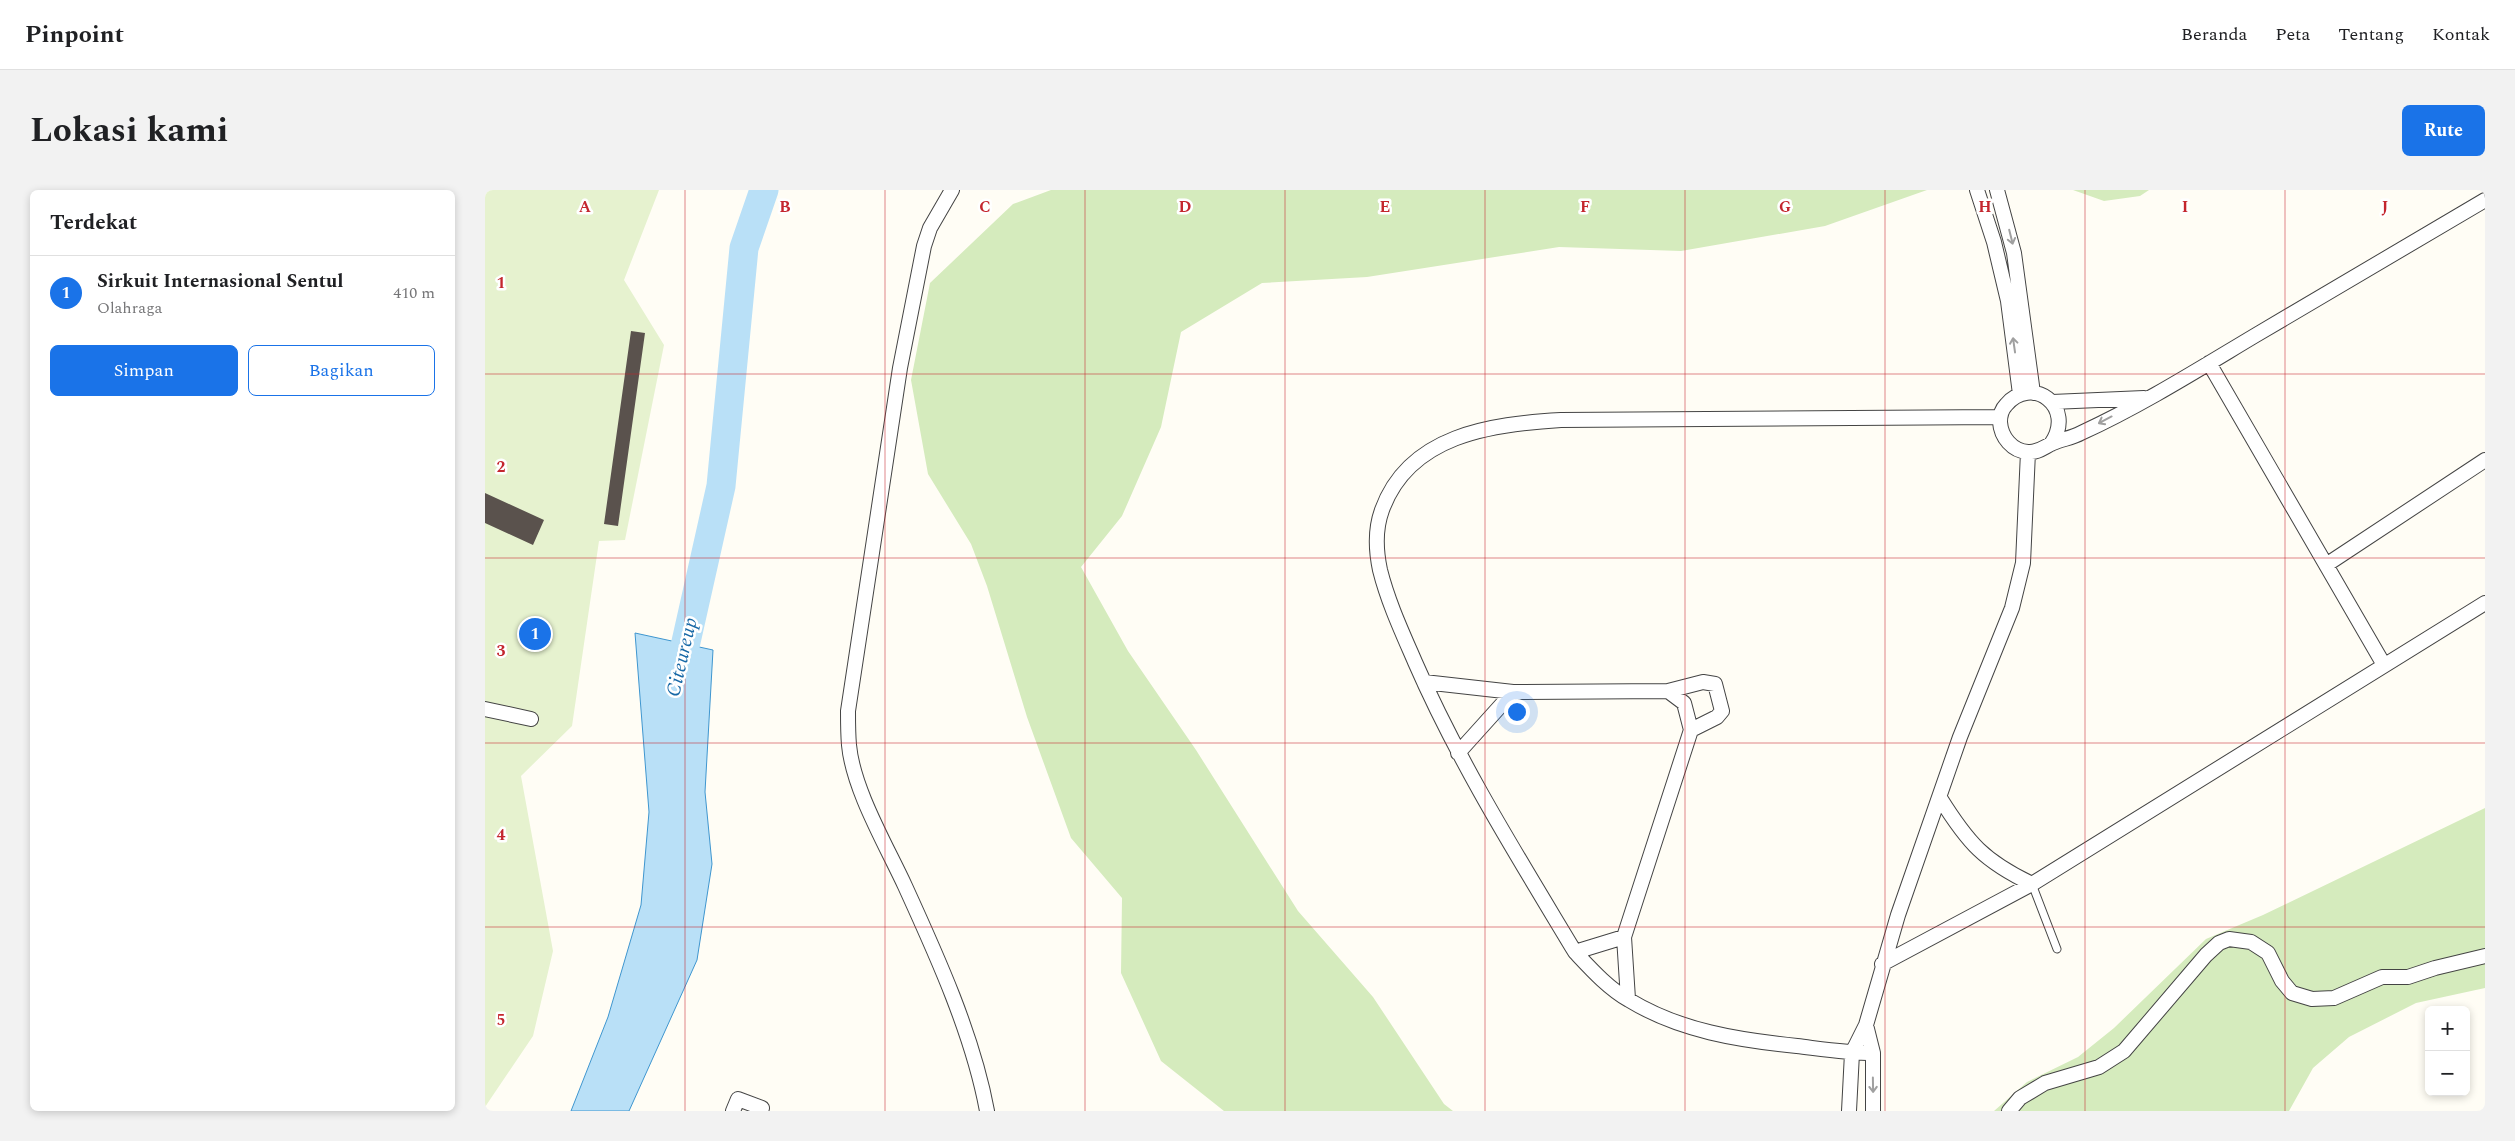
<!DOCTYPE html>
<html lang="id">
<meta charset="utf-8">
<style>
body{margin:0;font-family:Spectral,serif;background:#f2f2f2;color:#202124}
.controls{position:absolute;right:15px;bottom:15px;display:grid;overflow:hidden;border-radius:8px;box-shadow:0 2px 8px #0003}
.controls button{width:45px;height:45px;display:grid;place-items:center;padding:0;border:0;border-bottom:1px solid #e0e0e0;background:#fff;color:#202124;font:25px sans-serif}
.you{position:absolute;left:1031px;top:521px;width:18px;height:18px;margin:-12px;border:4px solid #fff;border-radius:50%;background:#1a73e8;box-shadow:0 0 0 8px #1a73e833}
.badge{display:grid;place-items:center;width:32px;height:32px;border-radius:50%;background:#1a73e8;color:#fff;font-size:16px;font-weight:700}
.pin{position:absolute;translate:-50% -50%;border:2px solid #fff;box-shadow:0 1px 5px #0006}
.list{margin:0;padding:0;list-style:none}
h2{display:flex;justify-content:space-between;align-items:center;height:65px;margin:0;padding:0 20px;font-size:21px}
h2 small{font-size:16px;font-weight:400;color:#757577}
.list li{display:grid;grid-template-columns:32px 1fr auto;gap:15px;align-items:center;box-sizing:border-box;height:75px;padding:0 20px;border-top:1px solid #e0e0e0}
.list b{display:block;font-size:19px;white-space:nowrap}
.list p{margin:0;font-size:16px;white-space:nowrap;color:#757577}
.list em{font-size:16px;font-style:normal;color:#757577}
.actions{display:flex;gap:10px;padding:15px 20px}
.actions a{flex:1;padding:11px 0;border:1px solid #1a73e8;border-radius:8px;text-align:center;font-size:18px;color:#1a73e8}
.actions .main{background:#1a73e8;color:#fff}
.map{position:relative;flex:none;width:2000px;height:921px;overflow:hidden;border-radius:8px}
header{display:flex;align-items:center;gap:30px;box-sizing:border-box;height:70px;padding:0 25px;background:#fff;border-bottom:1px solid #e0e0e0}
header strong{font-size:24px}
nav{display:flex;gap:28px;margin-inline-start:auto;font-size:18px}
.intro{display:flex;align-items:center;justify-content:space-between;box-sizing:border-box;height:120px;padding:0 30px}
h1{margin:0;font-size:35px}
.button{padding:12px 22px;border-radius:8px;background:#1a73e8;color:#fff;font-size:18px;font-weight:700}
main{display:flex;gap:30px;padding:0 30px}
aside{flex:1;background:#fff;border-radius:8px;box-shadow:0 2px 8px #0003}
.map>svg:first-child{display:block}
</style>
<header>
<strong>Pinpoint</strong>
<nav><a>Beranda</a><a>Peta</a><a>Tentang</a><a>Kontak</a></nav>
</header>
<div class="intro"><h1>Lokasi kami</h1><a class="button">Rute</a></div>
<main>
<aside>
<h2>Terdekat<small></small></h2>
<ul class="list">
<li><span class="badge">1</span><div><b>Sirkuit Internasional Sentul</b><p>Olahraga</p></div><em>410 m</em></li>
</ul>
<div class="actions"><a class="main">Simpan</a><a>Bagikan</a></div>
</aside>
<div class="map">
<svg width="2000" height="921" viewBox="0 0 2000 921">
<rect width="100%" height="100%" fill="#fffdf5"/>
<path fill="#d5ebbd" d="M566 0H1442L1340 36 1196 61 1074 57 882 87 777 93 696 142 676 237 637 326 596 377 643 461 711 560 813 721 888 807 959 914 968 921H739L676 871 636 783 637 708 586 648 542 527 502 396 486 354 443 284 426 190 445 93 528 14Z
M1588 0H1664L1655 6 1619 11Z
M2000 618V798L1931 813 1864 847 1828 878 1804 921H1509L1542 892 1593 867 1629 838 1721 749 1778 725Z"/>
<path fill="#e6f2cf" d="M0 0H174L139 90 179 155 140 350 114 351 87 536 36 586 68 761 48 846 0 917Z"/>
<path fill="#b9e0f7" stroke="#3f96cf" d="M150 443 228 460 220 602 227 674 212 770 144 921H86L123 827 156 715 164 622Z"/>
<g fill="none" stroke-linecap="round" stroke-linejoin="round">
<path stroke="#b9e0f7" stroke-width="29" d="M192 492 236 296 259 58 279 0"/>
</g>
<path fill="#5a524d" d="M146 141 160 143 133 336 119 334Z
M0 303 59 330 48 355 0 333Z"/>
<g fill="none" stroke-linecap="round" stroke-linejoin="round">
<g stroke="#444" stroke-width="9">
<path id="service" d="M1547 694 1572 759"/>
</g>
<g stroke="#444" stroke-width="16">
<path id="minor" d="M467 0 445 38 439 56 415 178 363 521C363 532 363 544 364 555 368 599 401 655 420 696 452 766 488 845 502 921
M1492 0 1509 52 1523 111 1535 204
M1512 0 1529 63 1548 203
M1724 173 1899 475
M1567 212 1659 208
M1566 254C1592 216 1546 184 1521 215 1517 219 1515 226 1515 232 1516 247 1527 261 1543 262 1553 263 1559 257 1568 253 1577 249 1587 248 1596 243 1657 215 1714 179 1771 145 1848 100 1924 55 2000 10
M1841 375 2000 270
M939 492 1028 502 1183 501 1199 513 1206 540 1139 747 1143 809
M1183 501 1218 492 1230 494 1237 521 1232 527 1206 540
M0 519 46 529
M973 563 1028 502
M1455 608C1483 653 1499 671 1547 694
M1090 762 1139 747
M1397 774 1547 694 2000 413
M1381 835 1388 863V921
M1388 863C1362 863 1337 859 1312 856 1253 850 1195 841 1144 810 1123 798 1106 779 1090 762 1033 667 974 573 930 472 917 442 903 412 895 380 891 361 890 339 897 320 924 245 1006 234 1076 230L1515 227
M248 921 253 909 277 918 276 921
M1364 921 1367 863 1381 835 1413 725 1475 547 1527 418 1538 373 1543 262
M1524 921 1535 908 1560 893 1614 877 1639 861 1721 765 1734 753 1744 749 1766 752 1783 763 1797 791 1807 803 1827 809 1849 808 1897 787H1923L1950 778 2000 766"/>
</g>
<use href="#service" stroke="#fff" stroke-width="7"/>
<use href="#minor" stroke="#fff" stroke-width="14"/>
</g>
<defs><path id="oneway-shaft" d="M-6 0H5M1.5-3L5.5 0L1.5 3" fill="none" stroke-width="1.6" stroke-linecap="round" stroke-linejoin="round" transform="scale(1.25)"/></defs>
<g stroke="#a0a0a0">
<use href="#oneway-shaft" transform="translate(1526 47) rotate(76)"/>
<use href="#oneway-shaft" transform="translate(1529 155) rotate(-98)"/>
<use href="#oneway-shaft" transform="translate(1620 230) rotate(152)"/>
<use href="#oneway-shaft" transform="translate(1388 895) rotate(89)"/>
</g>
<path fill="none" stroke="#c4262e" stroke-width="1" stroke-opacity="0.55" d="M200 0V921M400 0V921M600 0V921M800 0V921M1000 0V921M1200 0V921M1400 0V921M1600 0V921M1800 0V921M0 184H2000M0 368H2000M0 553H2000M0 737H2000"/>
<g text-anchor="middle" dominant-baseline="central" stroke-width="5" stroke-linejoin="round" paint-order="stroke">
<g font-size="20" font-style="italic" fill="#1768a6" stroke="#fff">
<text transform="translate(197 467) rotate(-77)">Citeureup</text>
</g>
</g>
<g font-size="16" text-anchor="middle" font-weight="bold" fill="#c4262e" stroke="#fff" stroke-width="5" stroke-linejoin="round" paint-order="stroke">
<text x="100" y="22">A</text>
<text x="300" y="22">B</text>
<text x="500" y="22">C</text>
<text x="700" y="22">D</text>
<text x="900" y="22">E</text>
<text x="1100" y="22">F</text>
<text x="1300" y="22">G</text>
<text x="1500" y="22">H</text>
<text x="1700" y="22">I</text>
<text x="1900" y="22">J</text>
<text x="16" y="98">1</text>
<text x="16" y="282">2</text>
<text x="16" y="466">3</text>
<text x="16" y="650">4</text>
<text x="16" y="835">5</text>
</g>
</svg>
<div class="controls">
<button>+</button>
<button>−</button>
</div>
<div class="you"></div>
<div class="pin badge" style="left:50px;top:444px">1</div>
</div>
</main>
